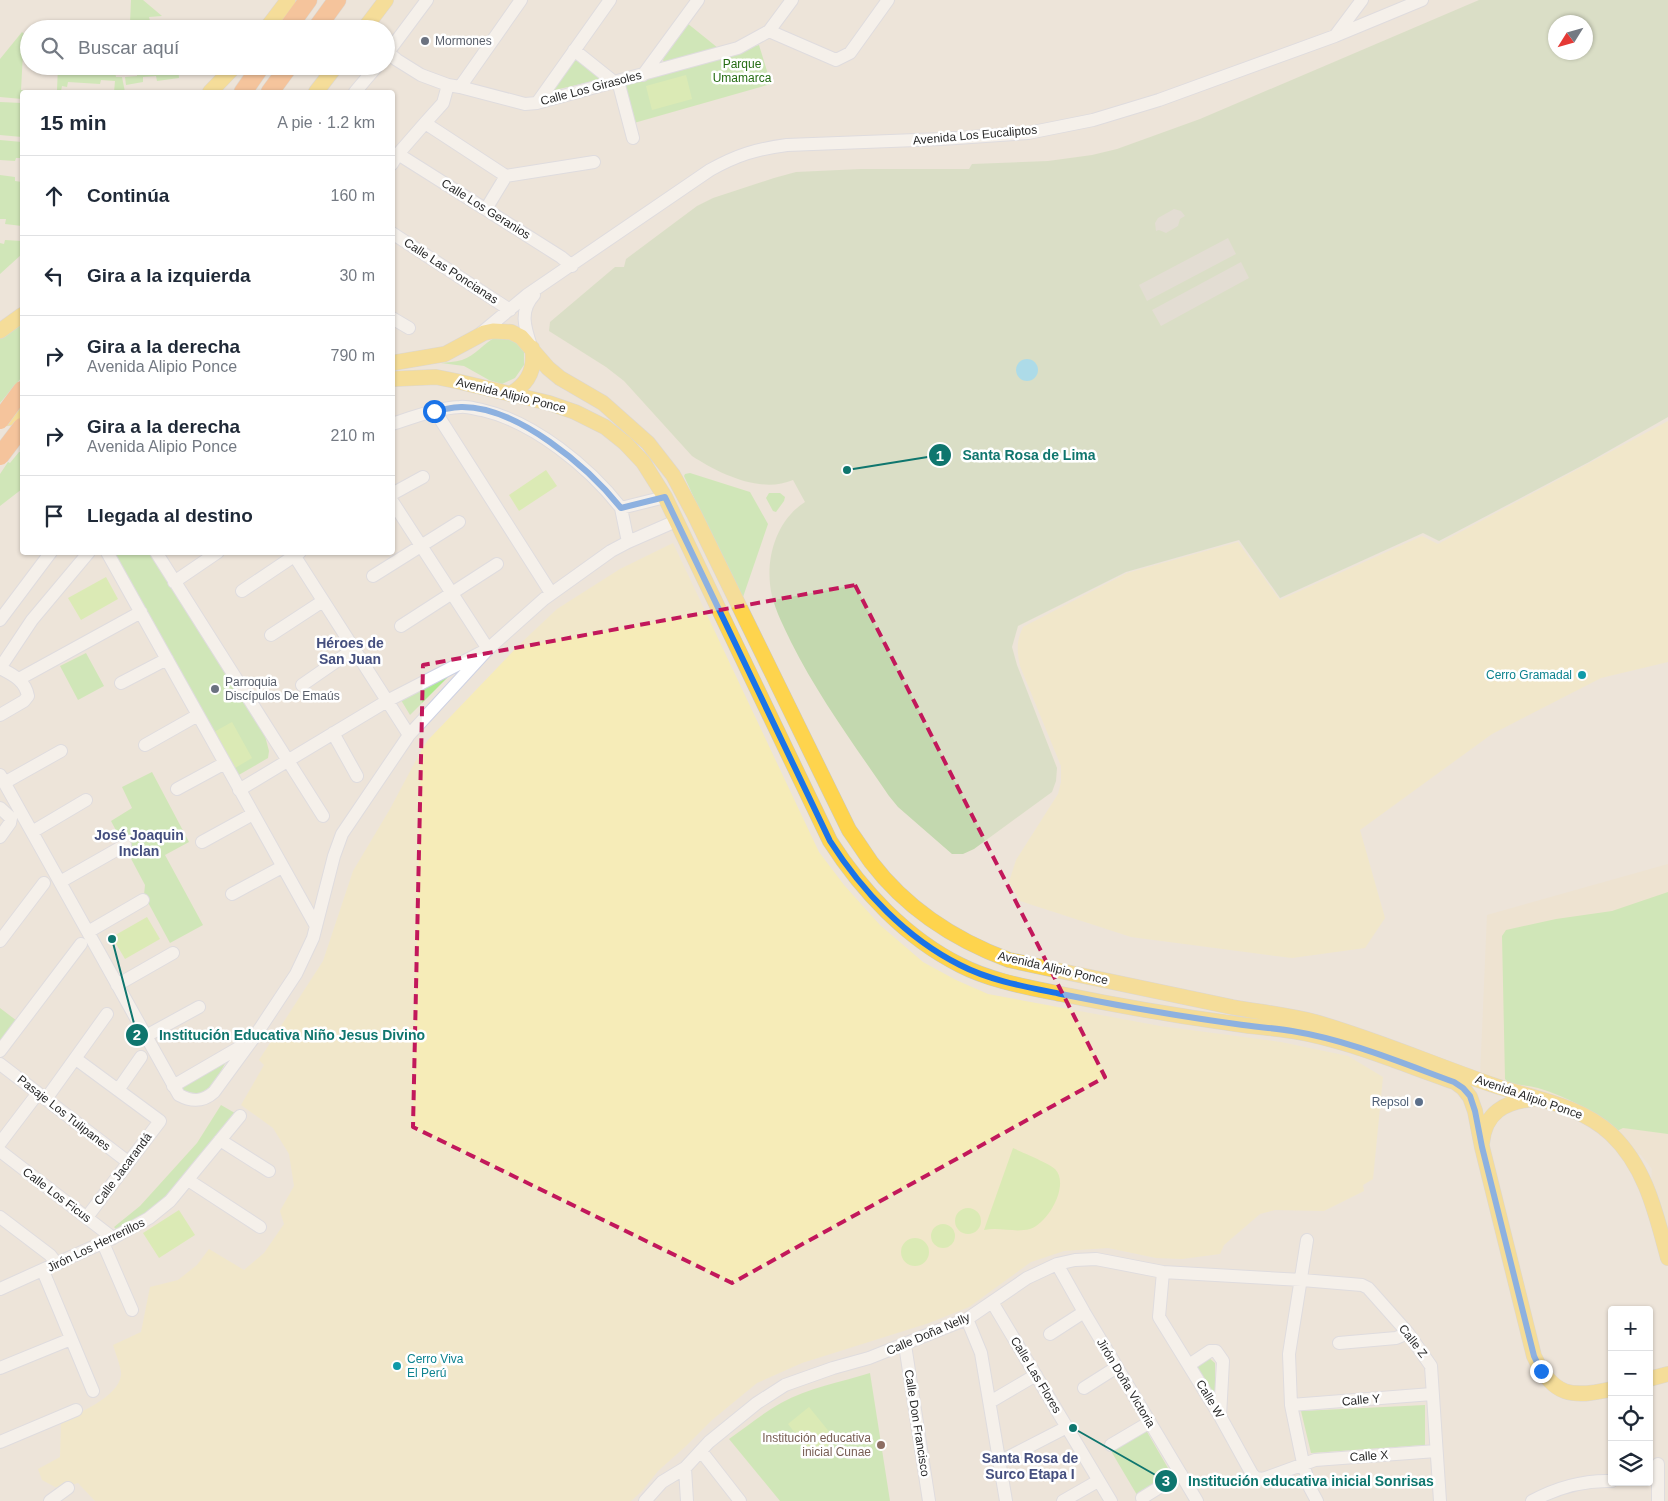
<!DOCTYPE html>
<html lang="es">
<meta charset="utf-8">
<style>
body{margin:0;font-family:Helvetica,sans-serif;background:#f6f6f7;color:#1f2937}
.controls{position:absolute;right:15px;bottom:15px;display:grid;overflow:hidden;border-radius:5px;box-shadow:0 1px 4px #0004}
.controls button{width:45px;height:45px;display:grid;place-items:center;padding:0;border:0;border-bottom:1px solid #e0e1e3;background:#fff;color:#1f2937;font:25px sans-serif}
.compass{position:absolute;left:1548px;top:15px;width:45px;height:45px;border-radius:50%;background:#fff;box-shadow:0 1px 4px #0004;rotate:233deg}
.stop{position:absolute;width:15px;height:15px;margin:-11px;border:4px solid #1a73e8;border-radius:50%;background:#fff}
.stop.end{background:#1a73e8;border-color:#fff;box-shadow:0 1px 5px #0008}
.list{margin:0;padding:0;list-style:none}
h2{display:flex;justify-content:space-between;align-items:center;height:65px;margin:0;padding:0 20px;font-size:21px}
h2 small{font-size:16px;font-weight:400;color:#747a83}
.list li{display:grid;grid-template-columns:32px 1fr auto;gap:15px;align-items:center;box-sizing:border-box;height:80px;padding:0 20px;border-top:1px solid #e0e1e3}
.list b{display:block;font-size:19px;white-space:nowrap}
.list p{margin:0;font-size:16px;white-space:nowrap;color:#747a83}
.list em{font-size:16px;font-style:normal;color:#747a83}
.icon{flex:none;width:28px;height:28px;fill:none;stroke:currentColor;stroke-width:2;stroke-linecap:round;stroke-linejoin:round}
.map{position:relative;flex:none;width:1668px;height:1501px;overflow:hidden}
.search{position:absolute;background:#fff;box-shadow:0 1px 4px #0004;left:20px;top:20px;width:375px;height:55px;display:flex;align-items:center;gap:12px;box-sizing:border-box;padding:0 18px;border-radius:28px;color:#747a83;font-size:19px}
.panel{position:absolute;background:#fff;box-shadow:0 1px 4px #0004;left:20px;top:90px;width:375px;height:465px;border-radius:5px}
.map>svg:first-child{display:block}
</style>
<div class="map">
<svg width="1668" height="1501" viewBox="0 0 1668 1501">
<rect width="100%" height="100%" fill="#ede4d9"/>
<path fill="#f0e3c7" d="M1668 864V1241L1651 1181 1652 1169 1641 1155 1631 1152 1606 1124 1480 1078 1487 915Z"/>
<path fill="#aee990" d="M131 0H143L162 16 149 17 150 21 130 23Z
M687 23 718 48 664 62 663 60 664 57Z
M22 32 24 34 21 90 45 92H22V99L0 97V59Z
M759 45 771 84 634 123 623 84Z
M574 58 602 79 555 90 552 89Z
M58 66H114L116 77H122L125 92H114L115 81 101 80 100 84 68 82 67 87 62 86 61 91 57 90Z
M136 66H178L179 78 157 81 156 76 143 77V82L126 85 125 77 137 76Z
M0 102 22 103V137L0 135Z
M0 140 22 142V158H16L15 161 0 160Z
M0 175 15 177V181L22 182V226L5 224 6 219H0Z
M5 240 22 241V254L0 274V243L4 244Z
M22 323V377L0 403V337Z
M496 337 514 338 524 349V365L515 378 502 384 489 380 464 366 441 363C447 362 455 362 462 360 475 356 484 343 496 337Z
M22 451V489L0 506V474L8 462 10 463 19 452H21Z
M690 473 750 492 768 524 743 597 739 596 684 476 685 474Z
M769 493H780L785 497 784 501 776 512 773 511 766 498Z
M110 553H151L265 736 269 751 268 758 237 776Z
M86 653 104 686 78 700 60 666Z
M456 669 410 715 401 700Z
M152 772 189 842 165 855 203 925 170 943 144 895 145 885 111 821 132 808 122 787Z
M1668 892V1134L1623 1128 1617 1131C1595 1111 1567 1097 1538 1088 1528 1085 1517 1086 1507 1081L1505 1079 1502 936 1506 930 1556 919 1612 911Z
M0 1008 21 1024 0 1051Z
M227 1060 212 1087 205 1092 189 1096 178 1085Z
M221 1105 240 1116 170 1201 121 1234 114 1227 140 1206 197 1143Z
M1209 1358 1215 1363V1390L1213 1393 1195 1368Z
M870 1373 890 1501H780L729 1439C746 1427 763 1413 781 1403 808 1388 841 1382 870 1373Z
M1425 1405V1445L1311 1453 1301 1411Z
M1146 1430 1172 1475 1137 1495 1111 1451Z"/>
<path fill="#f6ecb8" d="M1668 421V662L1601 678 1492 734 1360 830 1385 918 1365 948 1292 958 1131 937 1020 901 1009 882 1016 860 1058 794 1061 782V766L1020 666C1017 651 1016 642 1023 627L1127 573 1238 542 1280 600 1422 536 1438 544Z
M673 543 819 852 844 885 880 925 923 962 956 980 988 994 1160 1026 1281 1042 1348 1056 1383 1077 1373 1179 1363 1185 1364 1191 1324 1211 1275 1210 1260 1214 1224 1245 1220 1254 1182 1259 1156 1258 1108 1248 1064 1251 1031 1262 969 1307 929 1323 802 1363 757 1383 712 1420 686 1446 658 1471 642 1491 631 1501H95L78 1483 59 1489 42 1480 38 1469 60 1457 61 1422C78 1413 119 1397 121 1375 122 1369 115 1352 113 1345L141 1332 150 1287 178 1280 197 1265 209 1249 244 1270 264 1253 284 1224 280 1211 294 1186 289 1154 273 1128 241 1105 264 1065 259 1060 323 961 353 871 390 809 422 749 428 740 521 643 557 609 620 569Z"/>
<path fill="#c3d8af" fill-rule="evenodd" d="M1479 0H1668V417L1589 462 1439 541 1423 533 1280 598 1239 540 1126 572 1018 626 1012 647 1017 665 1057 768 1056 781 1052 792 974 849 963 854H952L898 807 889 796C855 746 818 696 791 642 784 627 776 612 772 596 764 562 775 521 805 502L793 480C761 494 720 474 692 456L624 381 606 367 549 331 550 322 615 267H624L626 259 697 206 713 198 774 178 796 172 861 169H969L972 164 1048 161 1092 155 1117 149 1200 119ZM1556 22H1586V52H1556Z"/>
<path fill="#c6f28a" d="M686 75 692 99 652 110 646 86Z
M546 470 557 486 519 511 509 495Z
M106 577 118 599 81 620 68 598Z
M232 722 252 758 235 768 214 732Z
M147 917 160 939 125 959 112 937Z
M1013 1148C1023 1153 1047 1162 1055 1169 1070 1184 1049 1223 1030 1229 1015 1233 1000 1227 984 1230Z
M955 1221a13 13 0 1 1 26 0a13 13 0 1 1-26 0Z
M179 1210 195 1235 159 1258 143 1233Z
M931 1236a12 12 0 1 1 24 0a12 12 0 1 1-24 0Z
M901 1252a14 14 0 1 1 28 0a14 14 0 1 1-28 0Z
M809 1407 835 1439 814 1457 788 1424Z"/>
<path fill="#d8d4cc" d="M1174 209 1181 211 1185 216 1180 219 1178 226 1166 233 1159 230 1156 231 1155 223 1158 218Z
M1228 238 1236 254 1147 301 1139 285Z
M1241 262 1249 278 1161 326 1152 310Z"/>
<path fill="#61d1fa" d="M1016 370a11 11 0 1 1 22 0a11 11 0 1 1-22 0Z"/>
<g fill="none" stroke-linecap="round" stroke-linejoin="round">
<g stroke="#ced2e4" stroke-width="14">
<path id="minor" d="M769 31 836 60 850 53 888 0
M1335 36 1362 0
M574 50 614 82
M386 51 397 60 421 75 448 85 460 87 525 104 537 103 738 48 769 31 792 0
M386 55 427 0
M643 75 698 0
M618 81 633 138
M460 87 521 0
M355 92 377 66
M537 103 610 0
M425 123 506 176 594 162
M398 154 561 257 572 266
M392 164 398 154 425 123 443 103 448 85
M486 209 506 176
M392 233 510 310
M392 318 409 328
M480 334 527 295 710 170C737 155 756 149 787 145L942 139 1028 133 1093 120 1159 100 1335 36 1422 0
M531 346C525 328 519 311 534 295
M435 411 551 593
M392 424C414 417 437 408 460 407 467 406 475 409 482 410 534 422 589 467 621 508L665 497
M392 494 423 477
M621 508 628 542
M107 552 316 926
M156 552 323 816
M292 552 409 735
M373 576 459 522
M174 582 218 552
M242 591 300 552
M0 620 51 552
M401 626 497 564
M271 635 323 601
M0 668 32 620 89 552
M0 668C13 675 25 680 28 696L24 701 0 715
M19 679 141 612
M121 683 167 659
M302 685 354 649
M333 733 357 776
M145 745 198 715
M0 775 179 1095C192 1102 203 1102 214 1092L255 1036 296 974 313 938 334 856 342 834 409 735 488 649 392 501
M4 783 61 751
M177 789 225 763
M239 790 387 701 488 649 544 599 611 551 628 542 676 521
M0 808 11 818 10 823 0 837
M32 832 86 800
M202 842 253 814
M60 882 125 845
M232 894 282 867
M88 932 143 900
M0 941 44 883
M117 985 173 953
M146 1036 199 1007
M0 1051 81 944
M76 1059 160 1121 87 1217
M0 1064 128 1162
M173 1086 247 1043
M118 1090 141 1057
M46 1099 107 1014
M220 1140 269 1171
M0 1143 38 1093
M0 1151 113 1238
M188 1180 260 1227
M0 1217 50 1255 57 1264
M1307 1240 1289 1354 1291 1405 1303 1463 1310 1488 1317 1501
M103 1243 132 1310
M1057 1264 1084 1312 1197 1501
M43 1271 93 1391
M1163 1272 1159 1317 1220 1416 1252 1474 1256 1478 1263 1479 1315 1460 1436 1451
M0 1289 113 1238 149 1218 170 1201 240 1116
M992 1302 1111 1501
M967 1319 981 1353 1006 1501
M1050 1334 1084 1312
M1339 1343 1396 1338 1408 1333
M905 1345 929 1501
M1189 1365 1210 1351H1216L1223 1361 1220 1416
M0 1368 71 1339
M1084 1388 1117 1367
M990 1402 1036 1375
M1291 1405 1432 1394
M0 1442 76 1410
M1111 1445 1150 1422
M701 1451 740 1501
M999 1462 1067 1427
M685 1468 687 1501
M1142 1498 1181 1474
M50 1501 68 1488
M645 1501 662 1482 685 1468 709 1442 757 1403 785 1385 833 1368 869 1358 967 1319 1027 1278 1057 1264 1075 1260 1096 1259 1163 1272 1302 1280 1362 1285 1368 1288 1408 1333 1431 1366 1440 1501
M1063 1501 1098 1481
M1532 1501C1556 1488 1584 1480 1612 1481
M1658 1501V1464"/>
</g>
<g stroke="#c7c7c7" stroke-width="16">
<path id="major" d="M266 29 288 0
M364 29 386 0
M210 92 235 66
M316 92 336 66
M0 331 22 315
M392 363 445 354 484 333 493 331 511 332 521 337 548 368 560 378 603 403 648 443 673 475 694 514 849 830C857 841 864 852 871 862 906 908 955 940 1009 960 1083 976 1157 991 1232 1007 1259 1012 1288 1015 1315 1022 1375 1039 1432 1064 1490 1084 1530 1098 1579 1104 1611 1134 1646 1167 1656 1214 1668 1258
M392 379 436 377 456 381 549 403 575 412 605 427 625 443 643 462 665 497 830 841C862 891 906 938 960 965 991 981 1027 987 1061 994 1119 1006 1178 1016 1236 1024 1255 1027 1274 1028 1293 1031 1348 1040 1402 1064 1455 1082L1463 1088 1470 1097 1475 1111 1482 1147 1534 1356C1553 1397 1572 1398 1612 1389
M510 394C528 384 536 369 532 348
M0 419 22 416
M1482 1143C1485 1112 1505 1102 1533 1099
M1649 1379 1668 1374"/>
</g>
<g stroke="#c7c7c7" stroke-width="19">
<path id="highway" d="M287 29 308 0
M316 29 337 0
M243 92 261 66
M270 92 289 66"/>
</g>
<use href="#minor" stroke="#fff" stroke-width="12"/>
<use href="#major" stroke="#fed44d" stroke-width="15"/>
<use href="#highway" stroke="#ff9d52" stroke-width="18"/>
<g stroke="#c7c7c7" stroke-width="19" stroke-linecap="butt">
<path id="highway-bridge" d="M0 420 22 390
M0 456 22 427"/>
</g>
<use href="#highway-bridge" stroke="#ff9d52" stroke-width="18"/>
</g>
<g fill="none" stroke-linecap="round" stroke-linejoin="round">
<path stroke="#1a73e8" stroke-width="6" d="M434 411C443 410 452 407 461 407 517 406 588 467 621 508L665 497 830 841C862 891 906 938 960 965 991 981 1027 987 1061 994 1119 1006 1178 1016 1236 1024 1255 1027 1274 1028 1292 1031 1348 1040 1402 1063 1454 1082L1463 1088 1470 1096 1475 1111 1482 1147 1534 1356 1541 1371"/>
</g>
<path d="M0 0H1668V1501H0ZM855 585 1105 1077 732 1283 413 1127 423 665Z" fill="#ede4d9" fill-opacity=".55" fill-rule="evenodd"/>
<path fill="none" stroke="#c2185b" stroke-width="4" stroke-dasharray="10 6" stroke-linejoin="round" d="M855 585 1105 1077 732 1283 413 1127 423 665Z"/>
<g fill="#6b7280" stroke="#fff" stroke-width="2">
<circle cx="425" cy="41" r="5"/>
<circle cx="215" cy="689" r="5"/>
</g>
<g fill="#0f9aa8" stroke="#fff" stroke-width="2">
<circle cx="1582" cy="675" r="5"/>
<circle cx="397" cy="1366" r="5"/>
</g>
<circle fill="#5c6f8a" stroke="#fff" stroke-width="2" cx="1419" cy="1102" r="5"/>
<circle fill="#8d6e63" stroke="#fff" stroke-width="2" cx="881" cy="1445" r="5"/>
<g text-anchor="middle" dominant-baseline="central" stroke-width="5" stroke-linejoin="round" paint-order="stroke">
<g font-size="12" fill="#5b616d" stroke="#fff" text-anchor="start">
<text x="435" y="41">Mormones</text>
<text x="225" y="682">Parroquia<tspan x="225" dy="14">Discípulos De Emaús</tspan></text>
</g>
<g font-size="12" fill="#256c13" stroke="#fff">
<text x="742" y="64">Parque<tspan x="742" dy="14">Umamarca</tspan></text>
</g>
<g font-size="12" fill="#292929" stroke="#fff">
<text transform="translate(591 88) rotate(-15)">Calle Los Girasoles</text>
<text transform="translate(975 135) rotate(-5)">Avenida Los Eucaliptos</text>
<text transform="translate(486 209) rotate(32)">Calle Los Geranios</text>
<text transform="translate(451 271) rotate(33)">Calle Las Poncianas</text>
<text transform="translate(511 395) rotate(14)">Avenida Alipio Ponce</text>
<text transform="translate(1053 968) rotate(13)">Avenida Alipio Ponce</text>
<text transform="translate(1529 1097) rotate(19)">Avenida Alipio Ponce</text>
<text transform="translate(64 1113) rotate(38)">Pasaje Los Tulipanes</text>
<text transform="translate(123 1169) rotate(-53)">Calle Jacarandá</text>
<text transform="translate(57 1195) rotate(37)">Calle Los Ficus</text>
<text transform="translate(96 1245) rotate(-26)">Jirón Los Herrerillos</text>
<text transform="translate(928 1334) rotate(-23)">Calle Doña Nelly</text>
<text transform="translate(1413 1341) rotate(52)">Calle Z</text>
<text transform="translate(1036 1375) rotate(59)">Calle Las Flores</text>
<text transform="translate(1126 1383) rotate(59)">Jirón Doña Victoria</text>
<text transform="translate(1210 1399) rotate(59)">Calle W</text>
<text transform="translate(1361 1400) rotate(-5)">Calle Y</text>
<text transform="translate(917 1423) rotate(81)">Calle Don Francisco</text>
<text transform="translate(1369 1456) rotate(-4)">Calle X</text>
</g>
<g font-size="12" fill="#0d838f" stroke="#fff" text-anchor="end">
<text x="1572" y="675">Cerro Gramadal</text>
<text x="407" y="1359" text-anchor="start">Cerro Viva<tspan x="407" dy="14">El Perú</tspan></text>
</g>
<g font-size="12" fill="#4e5e75" stroke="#fff" text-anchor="end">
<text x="1409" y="1102">Repsol</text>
</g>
<g font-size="12" fill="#785e54" stroke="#fff" text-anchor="end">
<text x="871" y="1438">Institución educativa<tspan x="871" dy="14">inicial Cunae</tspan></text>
</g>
<g font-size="14" font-weight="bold" fill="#454f7e" stroke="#fff">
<text x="350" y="643">Héroes de<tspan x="350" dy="16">San Juan</tspan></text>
<text x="139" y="835">José Joaquin<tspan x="139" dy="16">Inclan</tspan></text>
<text x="1030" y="1458">Santa Rosa de<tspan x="1030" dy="16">Surco Etapa I</tspan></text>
</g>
</g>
<path fill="none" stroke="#0f766e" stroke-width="2" d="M847 470L940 455M112 939L137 1035M1073 1428L1166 1481"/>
<g fill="#0f766e" stroke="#fff" stroke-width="2">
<circle cx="847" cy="470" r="5"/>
<circle cx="112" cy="939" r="5"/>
<circle cx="1073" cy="1428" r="5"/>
<circle cx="940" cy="455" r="12"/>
<circle cx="137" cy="1035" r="12"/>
<circle cx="1166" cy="1481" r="12"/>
</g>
<g font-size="15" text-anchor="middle" font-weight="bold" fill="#fff">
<text x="940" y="461">1</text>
<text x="137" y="1040">2</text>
<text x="1166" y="1486">3</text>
</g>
<g font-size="14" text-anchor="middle" font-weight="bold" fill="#0f766e" stroke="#fff" stroke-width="5" stroke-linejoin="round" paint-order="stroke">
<text x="1029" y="460">Santa Rosa de Lima</text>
<text x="292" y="1040">Institución Educativa Niño Jesus Divino</text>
<text x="1311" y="1486">Institución educativa inicial Sonrisas</text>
</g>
</svg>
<div class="controls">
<button>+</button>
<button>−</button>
<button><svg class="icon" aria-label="locate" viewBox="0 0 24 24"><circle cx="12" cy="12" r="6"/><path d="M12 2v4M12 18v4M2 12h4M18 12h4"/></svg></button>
<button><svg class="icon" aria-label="layers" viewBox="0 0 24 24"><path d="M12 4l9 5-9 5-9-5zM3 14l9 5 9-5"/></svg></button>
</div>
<svg class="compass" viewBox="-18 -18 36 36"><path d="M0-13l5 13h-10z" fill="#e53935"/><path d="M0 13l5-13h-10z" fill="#747a83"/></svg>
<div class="stop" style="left:434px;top:411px"></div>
<div class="stop end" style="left:1541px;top:1371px"></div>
<div class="search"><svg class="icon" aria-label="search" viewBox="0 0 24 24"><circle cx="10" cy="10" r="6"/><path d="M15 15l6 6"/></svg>Buscar aquí</div>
<section class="panel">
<h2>15 min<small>A pie · 1.2 km</small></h2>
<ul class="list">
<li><svg class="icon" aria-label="ahead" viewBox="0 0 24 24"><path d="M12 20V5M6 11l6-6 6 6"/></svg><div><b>Continúa</b></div><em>160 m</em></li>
<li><svg class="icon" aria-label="left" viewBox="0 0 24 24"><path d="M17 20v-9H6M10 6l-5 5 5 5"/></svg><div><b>Gira a la izquierda</b></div><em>30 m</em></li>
<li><svg class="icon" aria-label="right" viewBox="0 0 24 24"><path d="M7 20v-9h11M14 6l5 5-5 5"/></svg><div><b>Gira a la derecha</b><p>Avenida Alipio Ponce</p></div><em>790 m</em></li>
<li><svg class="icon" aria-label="right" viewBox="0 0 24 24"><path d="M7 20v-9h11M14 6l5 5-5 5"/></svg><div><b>Gira a la derecha</b><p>Avenida Alipio Ponce</p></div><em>210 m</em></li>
<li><svg class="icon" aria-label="arrive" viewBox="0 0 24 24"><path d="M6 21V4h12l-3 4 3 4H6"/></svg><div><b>Llegada al destino</b></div></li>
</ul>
</section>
</div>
